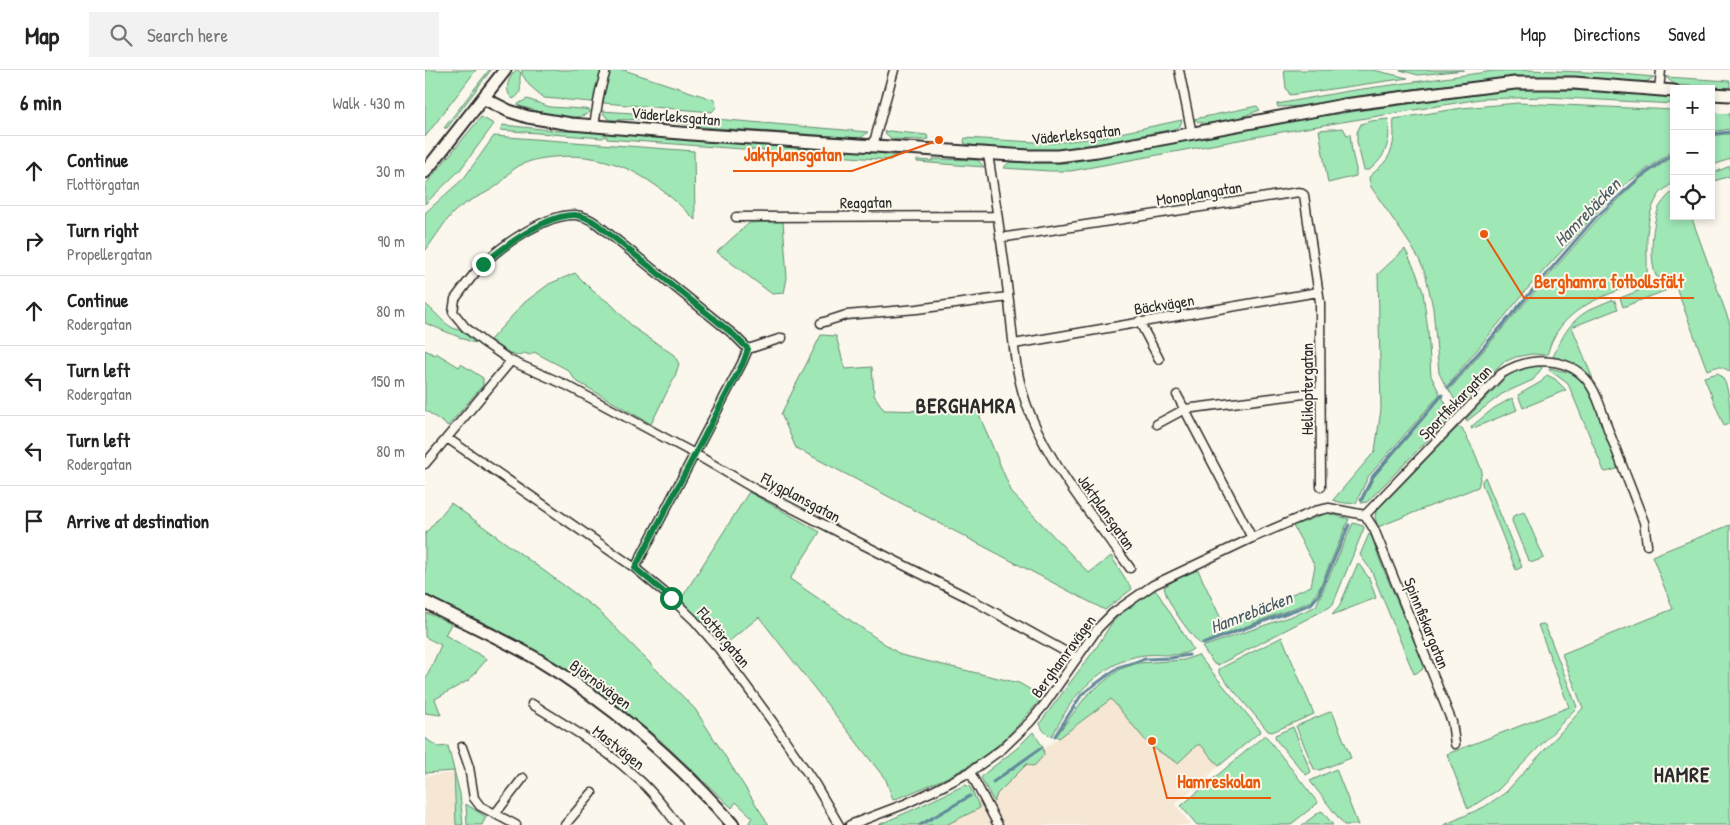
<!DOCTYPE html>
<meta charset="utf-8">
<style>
body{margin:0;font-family:"Patrick Hand",sans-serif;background:#f2f2f2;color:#222}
.controls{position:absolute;right:15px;top:15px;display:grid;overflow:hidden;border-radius:0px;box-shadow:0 2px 8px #0003}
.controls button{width:45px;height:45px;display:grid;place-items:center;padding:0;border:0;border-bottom:1px solid #e0e0e0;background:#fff;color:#222;font:25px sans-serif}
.stop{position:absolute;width:15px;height:15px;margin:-11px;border:4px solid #0b8043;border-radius:50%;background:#fff}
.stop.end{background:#0b8043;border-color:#fff;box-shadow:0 1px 5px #0008}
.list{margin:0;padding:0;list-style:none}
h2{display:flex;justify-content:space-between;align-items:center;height:65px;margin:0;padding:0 20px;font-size:21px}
h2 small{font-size:16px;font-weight:400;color:#767676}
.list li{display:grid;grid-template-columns:32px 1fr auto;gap:15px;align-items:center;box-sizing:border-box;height:70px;padding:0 20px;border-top:1px solid #e0e0e0}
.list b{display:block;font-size:19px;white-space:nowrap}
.list p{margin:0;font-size:16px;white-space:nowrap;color:#767676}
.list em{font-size:16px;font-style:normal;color:#767676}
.icon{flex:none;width:28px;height:28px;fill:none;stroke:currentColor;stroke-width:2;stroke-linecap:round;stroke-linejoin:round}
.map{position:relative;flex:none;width:1305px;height:755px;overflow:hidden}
header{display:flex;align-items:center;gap:30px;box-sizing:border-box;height:70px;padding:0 25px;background:#fff;border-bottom:1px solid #e0e0e0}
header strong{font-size:24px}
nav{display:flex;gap:28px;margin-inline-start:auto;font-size:18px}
.search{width:350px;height:45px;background:#f2f2f2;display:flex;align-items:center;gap:12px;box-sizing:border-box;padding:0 18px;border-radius:0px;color:#767676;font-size:19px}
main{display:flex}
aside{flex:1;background:#fff}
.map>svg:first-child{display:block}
</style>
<header>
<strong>Map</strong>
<div class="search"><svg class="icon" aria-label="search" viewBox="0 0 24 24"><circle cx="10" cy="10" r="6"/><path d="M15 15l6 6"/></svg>Search here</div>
<nav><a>Map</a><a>Directions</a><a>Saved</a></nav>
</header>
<main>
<aside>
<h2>6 min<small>Walk · 430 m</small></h2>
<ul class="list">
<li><svg class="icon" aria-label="ahead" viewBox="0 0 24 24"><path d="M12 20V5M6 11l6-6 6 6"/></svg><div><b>Continue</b><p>Flottörgatan</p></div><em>30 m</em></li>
<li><svg class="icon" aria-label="right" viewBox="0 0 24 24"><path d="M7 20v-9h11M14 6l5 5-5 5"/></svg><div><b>Turn right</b><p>Propellergatan</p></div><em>90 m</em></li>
<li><svg class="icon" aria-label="ahead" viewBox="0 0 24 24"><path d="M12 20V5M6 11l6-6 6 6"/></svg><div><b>Continue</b><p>Rodergatan</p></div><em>80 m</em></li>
<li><svg class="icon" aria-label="left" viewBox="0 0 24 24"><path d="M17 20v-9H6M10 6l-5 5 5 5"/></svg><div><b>Turn left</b><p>Rodergatan</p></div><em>150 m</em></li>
<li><svg class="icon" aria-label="left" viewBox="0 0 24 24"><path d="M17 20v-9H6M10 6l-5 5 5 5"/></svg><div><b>Turn left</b><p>Rodergatan</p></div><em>80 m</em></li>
<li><svg class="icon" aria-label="arrive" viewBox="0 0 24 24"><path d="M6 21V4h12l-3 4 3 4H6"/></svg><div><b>Arrive at destination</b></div></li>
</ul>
</aside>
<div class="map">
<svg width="1305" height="755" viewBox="0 0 1305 755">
<rect width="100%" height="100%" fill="#fbf7ec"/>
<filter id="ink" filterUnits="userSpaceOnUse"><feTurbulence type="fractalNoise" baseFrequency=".02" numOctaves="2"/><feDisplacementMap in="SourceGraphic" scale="10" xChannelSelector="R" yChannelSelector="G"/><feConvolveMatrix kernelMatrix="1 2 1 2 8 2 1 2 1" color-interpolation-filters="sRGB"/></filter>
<g filter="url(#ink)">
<path fill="#f5e7d3" d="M773 585 836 661 750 734 766 755H504L565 723 620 678 686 629 745 591 759 590Z
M28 703 31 755H0V706Z"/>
<path fill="#9fe7b5" stroke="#658970" d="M0 0H51L0 67Z
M64 0H66L22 58H19Z
M91 0H93L96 3C92 14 101 22 88 29 78 21 83 8 91 0Z
M97 0H199L290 30 291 37 287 42 119 28 104 15 97 4Z
M859 0H948L983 8 865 25 861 18Z
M975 0H1039L993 5Z
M1102 0 1186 3 1229 7 1221 12 1211 13 1162 8 1097 7 995 18 877 36 853 37 852 35V34L923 21 1069 1Z
M1241 7 1305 11V19L1250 15Z
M1111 18 1249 26V34L1122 27 1055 29 857 62 646 101H625L578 98 585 92 640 93 871 50 1075 20Z
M102 29 125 37 159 39 165 40V42C148 55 114 41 94 36L93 34Z
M1093 33 1249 40V80L1202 113 1183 130 1104 217 1021 317 1014 303 1008 238 1001 206 994 189 985 174 946 117 944 108 945 106C960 93 968 86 969 65 969 59 968 54 969 49L1037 38Z
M832 36 835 40 832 41C816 47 783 61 769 49Z
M177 41 255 46 443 62 436 68 276 57 231 49 185 50 181 47Z
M1286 43 1305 44V59L1286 62Z
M56 47 69 54 35 100 0 134V115Z
M963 49C966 69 962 87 944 100H939L932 72V62L936 54 946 51Z
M757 50 755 56 749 59 645 79 622 80 587 79 564 78 540 74 539 71 540 68 627 73 671 68Z
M78 55 136 61 181 62V64L182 63 335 75 447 82 472 86 465 90 182 69 181 66 177 68 75 60Z
M918 58 922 65 925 64 927 82 931 99V106L903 113 894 60Z
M464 61 502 65 503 69 496 70 467 69 459 62Z
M1299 64H1305V89L1286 96V66Z
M69 66 269 81 270 150C230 109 188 81 129 87 116 88 100 91 89 99 83 103 79 111 73 115 60 125 42 130 30 141 19 152 10 168 0 181V143L39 108Z
M1249 86V112C1245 115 1240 119 1236 122 1217 146 1223 180 1222 207L1220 212C1188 222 1146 234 1129 267 1126 272 1124 279 1122 285L1107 284 1091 287 1079 292 1034 337 1024 320 1172 150 1216 108Z
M508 89 553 90 559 97 492 92V90L507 91Z
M1305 96V106L1286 112V104Z
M1249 121V146H1266L1305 254V302C1296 295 1292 296 1282 300L1251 217 1247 218 1246 213 1231 206C1224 191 1227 150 1235 136 1239 130 1243 125 1249 121Z
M358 151 362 208 359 223 347 224 292 182 324 153Z
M980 179 991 202 998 222 1003 261 1006 306 1015 324 943 407 931 433C923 434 916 433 908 430L950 381 956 339 953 204Z
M150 203 169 222 186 234 209 258 249 285 254 294 250 306 226 354 151 311 143 300 109 282 105 285 99 283 91 286 77 279 65 270 100 232 124 214Z
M1228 215H1234L1242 220 1198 237 1195 228Z
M1187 230 1190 231 1193 239 1147 257 1168 309 1128 289V287C1143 253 1152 243 1187 230Z
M0 234C12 242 23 262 39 260L52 270 51 273 46 272 0 253Z
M396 265 411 266 420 299 447 297 449 325 459 340 553 342 587 423 664 503 686 486 707 519 680 540 371 378 356 344Z
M0 280 10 285 11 283 34 297 36 294 58 308V315L23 356 0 340Z
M1105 296H1116L1117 298 1108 310 1077 324 1042 351 1041 349 1084 304Z
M1125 298 1150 304 1157 309 1169 333 1192 394V399L1181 402 1179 401 1144 316 1142 313 1124 300Z
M1293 303C1305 312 1305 337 1305 353L1299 356 1279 307Z
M1122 305 1130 309 1141 320 1098 338 1093 325 1116 312Z
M1017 327 1027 345 957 417 942 432 936 433 949 407Z
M1087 328 1092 340 1046 359 1047 356 1069 338Z
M1033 357 1037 358 1049 381 1057 401 1053 417 953 457 950 448 951 441Z
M1060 407 1097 497 1091 500 1057 414V411Z
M324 422 395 462 365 509 476 585 594 613 618 627C601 646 585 666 564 682 535 704 501 717 468 730L461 710 334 547 297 577 256 529Z
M26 433 174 541 270 639 344 755H323L327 747 311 732 307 738 234 669 191 635 141 600 72 560 0 525V464Z
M1099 442 1119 488 1108 492 1103 490 1087 451 1088 446Z
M902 443 924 449 895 517 887 531 775 574C763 561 742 534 739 517L755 507 773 500 798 553 886 516 890 496 868 456Z
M928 453 938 456 939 458 908 534 905 537 793 595 789 594 777 577 881 541 891 536Z
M1305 455V755H1019L1059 737 1080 723 1158 638 1137 584 1248 539 1227 486Z
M944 464 947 467 956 493 999 595 997 600 989 604 946 500 935 485Z
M933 493 944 508 951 528 907 545 914 537Z
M727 519 730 520 734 525 768 579C754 589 736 583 720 585 695 587 670 606 654 623 643 635 635 652 627 666 620 664 617 660 615 653L673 575 686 554 702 537Z
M0 543 11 546 26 554 20 565 62 589 44 610 10 629 16 645 0 643V611L16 575 0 567Z
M1118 554 1120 555 1152 637 1073 720 1043 739 1022 684 1144 637 1113 555Z
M857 567 889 644 847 662 843 661 794 603V599Z
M773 585 836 661 794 696 776 675H772L753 693 725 676 686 629 634 668 631 666 662 625 695 599 713 593 759 590Z
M907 641 926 688 895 700 889 699 871 656Z
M868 657 886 702 881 705 851 670 850 665Z
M608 662 618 677 619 685 610 695 607 696 602 694 572 724 569 732 556 708 559 704 591 679Z
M840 665 893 733 865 755H772L756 736Z
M0 668 13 677 23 676 35 724 38 755H31L29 701 0 703Z
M911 699 933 755H919L885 711Z
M540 715 545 717 555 738 521 755H453L485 741Z
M41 734 61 747 57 755H42Z
M896 741 898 742 908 755H877Z"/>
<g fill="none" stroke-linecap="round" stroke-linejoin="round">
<path stroke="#618a9b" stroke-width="3" d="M1286 64 1305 62
M1023 318 1170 148 1215 107 1249 83
M936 430 948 406 1017 325
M778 574 886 534 893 526 924 455
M630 666 657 624 694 597 720 589 746 588 764 585
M568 712 616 678
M495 755 545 726"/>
<g stroke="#2b2b2b" stroke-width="11">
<path id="street" d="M754 0 767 64
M1234 20 1236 0
M169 55 175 21 181 0
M448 76 469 0
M563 84C571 133 578 182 584 231 588 270 590 309 606 346 627 398 672 452 705 498
M311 147 571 146
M575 168 874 122 879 125 895 232 896 417
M714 251 734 289
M396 253 421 245 492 239 583 227
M589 274 893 222
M323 279 309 265 172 154C165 149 159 146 151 145 122 143 79 174 59 193 48 204 39 217 30 229L28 242 40 257 57 271 86 291 141 315 270 384 330 419 429 470 540 526 652 588
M323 279 357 268
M752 325 827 468
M732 354 760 339 895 322
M22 368 210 498 246 528 269 550 294 579 347 651 390 714 414 755
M0 394 86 291
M940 445 1076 304C1104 286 1147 285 1166 316 1174 328 1178 345 1183 359 1195 390 1207 421 1219 452L1222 475
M940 445 949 459 1027 652 1030 674
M210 498 317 293 323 279
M107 634C144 657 180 678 212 708 228 721 240 739 253 755
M37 677 44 697 49 728 55 736 91 755
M545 702 573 755
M70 744 98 708
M140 755 167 723
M425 755 480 734 510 720 545 702 577 679 605 652 619 635 673 558 688 543 728 515 827 468 890 441 904 438 940 445"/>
</g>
<g stroke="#2b2b2b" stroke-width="15">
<path id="secondary" d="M1286 24 1305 25
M58 28 84 41 103 47 146 54 279 65 604 86H633L672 81 919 35 1090 13H1149L1249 21
M0 102 80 0
M0 532C37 551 76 568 112 589 183 631 254 692 308 755"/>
</g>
<use href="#street" stroke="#fbf7ec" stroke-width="8"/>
<use href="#secondary" stroke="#fbf7ec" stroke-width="11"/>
</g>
</g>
<g fill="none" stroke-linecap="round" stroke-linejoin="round" filter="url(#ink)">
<path stroke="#0b8043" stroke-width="6" d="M58 194C80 176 121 144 150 145 159 146 165 149 172 154L309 265 323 279 318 293 210 498 246 528"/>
</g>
<g text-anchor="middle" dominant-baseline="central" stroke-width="4" stroke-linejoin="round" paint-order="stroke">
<g font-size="16" fill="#2b2b2b" stroke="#fbf7ec">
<text transform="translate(251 46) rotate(5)">Väderleksgatan</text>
<text transform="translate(651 64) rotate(-6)">Väderleksgatan</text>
<text transform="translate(774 123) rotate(-9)">Monoplangatan</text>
<text transform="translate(441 132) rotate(-1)">Reagatan</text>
<text transform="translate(739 234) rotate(-9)">Bäckvägen</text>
<text transform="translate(882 319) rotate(-90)">Helikoptergatan</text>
<text transform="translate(1030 332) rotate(-46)">Sportfiskargatan</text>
<text transform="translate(376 427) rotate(28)">Flygplansgatan</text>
<text transform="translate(682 442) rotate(55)">Jaktplansgatan</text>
<text transform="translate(1002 553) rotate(68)">Spinnfiskargatan</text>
<text transform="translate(299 567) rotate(50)">Flottörgatan</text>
<text transform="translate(638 586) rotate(-54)">Berghamravägen</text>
<text transform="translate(176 614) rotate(36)">Björnövägen</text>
<text transform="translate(194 677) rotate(38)">Mastvägen</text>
</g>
<g font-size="18" font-style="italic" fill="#465b63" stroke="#fbf7ec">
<text transform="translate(1162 142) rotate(-46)">Hamrebäcken</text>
<text transform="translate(826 542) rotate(-21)">Hamrebäcken</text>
</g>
<g font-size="21" font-weight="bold" letter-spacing="1" fill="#2b2b2b" stroke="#fbf7ec">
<text x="541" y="335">BERGHAMRA</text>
<text x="1257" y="704">HAMRE</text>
</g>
</g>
<path fill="none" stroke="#e8590c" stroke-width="2" d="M514 70L427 101H308M1059 164L1099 228H1269M727 671L742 728H846"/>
<g fill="#e8590c" stroke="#fbf7ec" stroke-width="2">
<circle cx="514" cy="70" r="5"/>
<circle cx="1059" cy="164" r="5"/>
<circle cx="727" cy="671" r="5"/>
</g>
<g font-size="18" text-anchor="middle" font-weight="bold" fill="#e8590c" stroke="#fbf7ec" stroke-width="4" stroke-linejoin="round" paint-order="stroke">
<text x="368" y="91">Jaktplansgatan</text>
<text x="1184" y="218">Berghamra fotbollsfält</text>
<text x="794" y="718">Hamreskolan</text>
</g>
</svg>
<div class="controls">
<button>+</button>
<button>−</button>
<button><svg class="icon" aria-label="locate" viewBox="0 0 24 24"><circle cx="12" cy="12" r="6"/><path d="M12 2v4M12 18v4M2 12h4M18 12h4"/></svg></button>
</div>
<div class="stop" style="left:246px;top:528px"></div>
<div class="stop end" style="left:58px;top:194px"></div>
</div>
</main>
